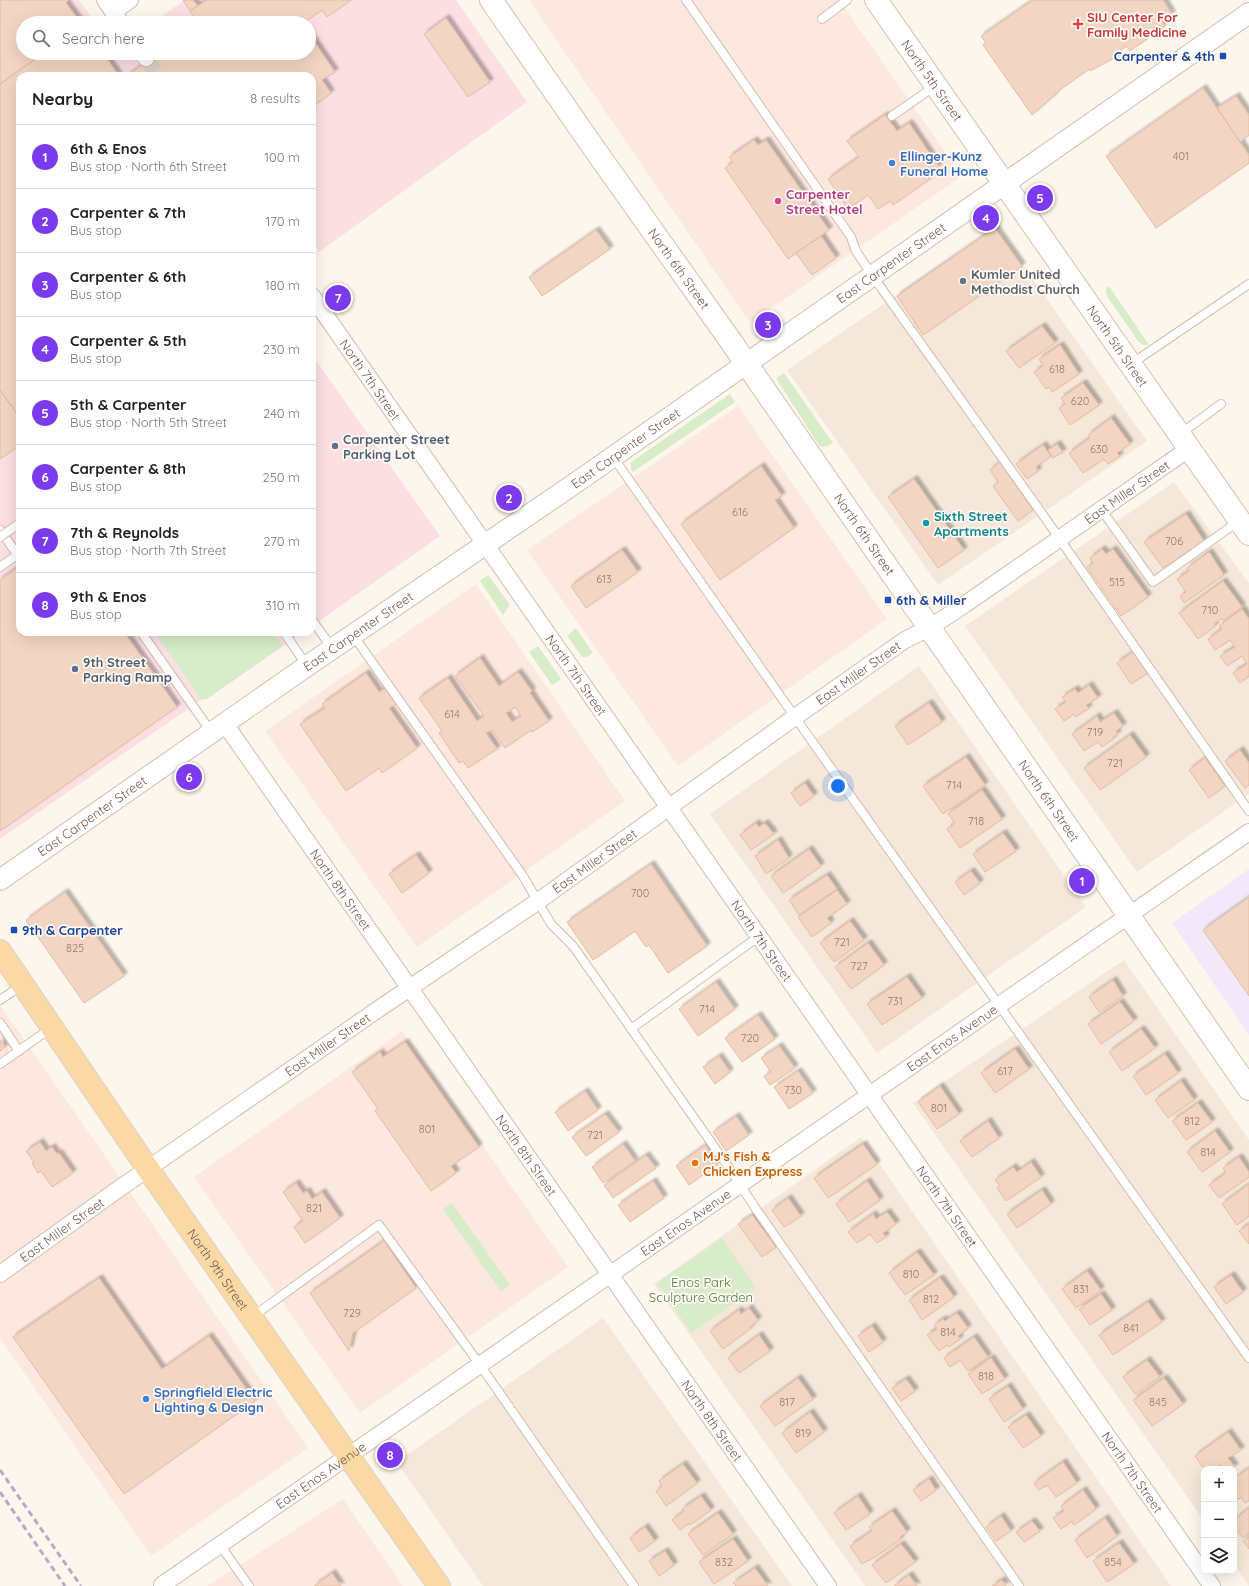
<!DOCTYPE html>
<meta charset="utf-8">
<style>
body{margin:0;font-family:Quicksand,sans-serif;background:#f6f6f6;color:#222}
.controls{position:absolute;right:12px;bottom:12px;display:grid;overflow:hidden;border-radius:8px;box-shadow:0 4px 16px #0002}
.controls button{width:36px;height:36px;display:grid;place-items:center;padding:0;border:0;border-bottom:1px solid #e0e0e0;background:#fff;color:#222;font:20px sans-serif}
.you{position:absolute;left:838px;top:786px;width:14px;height:14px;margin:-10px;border:3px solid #fff;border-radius:50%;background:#1a73e8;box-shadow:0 0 0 6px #1a73e833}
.badge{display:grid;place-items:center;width:26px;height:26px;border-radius:50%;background:#7c3aed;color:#fff;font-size:13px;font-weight:700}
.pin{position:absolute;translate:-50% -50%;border:2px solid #fff;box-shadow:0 1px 4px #0006}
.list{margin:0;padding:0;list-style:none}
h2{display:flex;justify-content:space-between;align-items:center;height:52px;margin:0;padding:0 16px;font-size:17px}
h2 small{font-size:13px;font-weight:400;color:#767676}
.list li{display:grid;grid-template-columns:26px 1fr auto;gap:12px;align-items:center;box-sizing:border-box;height:64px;padding:0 16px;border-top:1px solid #e0e0e0}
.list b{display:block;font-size:15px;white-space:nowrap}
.list p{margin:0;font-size:13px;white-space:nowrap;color:#767676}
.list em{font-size:13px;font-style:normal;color:#767676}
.icon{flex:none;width:22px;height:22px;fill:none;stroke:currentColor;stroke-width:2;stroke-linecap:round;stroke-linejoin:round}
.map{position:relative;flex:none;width:1249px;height:1586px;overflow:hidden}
.search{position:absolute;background:#fff;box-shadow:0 4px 16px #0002;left:16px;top:16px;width:300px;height:44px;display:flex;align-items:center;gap:10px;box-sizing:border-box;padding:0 14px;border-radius:22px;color:#767676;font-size:15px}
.panel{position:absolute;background:#fff;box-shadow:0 4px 16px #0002;left:16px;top:72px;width:300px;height:564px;border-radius:12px}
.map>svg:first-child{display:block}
</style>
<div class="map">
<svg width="1249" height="1586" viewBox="0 0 1249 1586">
<defs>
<filter id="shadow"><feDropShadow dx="3.5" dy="-3.5" stdDeviation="1" flood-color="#0004"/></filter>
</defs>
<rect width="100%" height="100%" fill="#fdf6ec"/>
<path fill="#f5e8da" d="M996 227 1147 441 938 585 787 370Z
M1174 482 1249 583V794L1137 872 965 626Z
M919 666 1086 907 877 1053 710 814Z
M1124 960 1249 1140V1586L1234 1564V1469H1204V1521L913 1103Z
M861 1137 1171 1586H865L654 1284Z
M603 1318 792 1586H483L397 1462Z"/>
<path fill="#fde8e0" d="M529 0H839L962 176 750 323Z
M738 406 887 619 678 766 527 550Z
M476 584 625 801 417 947 265 731Z
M0 1005 308 1448 151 1556 0 1338Z
M402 1031 568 1267 360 1413 194 1177Z
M343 1499 403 1586H207Z"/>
<path fill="#f3e8fa" d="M1249 869V1035L1172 923Z"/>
<path fill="#fbdfe3" d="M0 0H79L95 23H23V53H309V23H152L185 0H456L527 102 319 252 312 242V76H20V632H154L201 700 0 839Z
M312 355 440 536 312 626Z
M273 632H303L283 646Z"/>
<path fill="#d8ecc9" d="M1107 286 1111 289 1149 345H1143L1138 341 1107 296 1106 291Z
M784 373 833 443 828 446 820 447 776 378Z
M730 394 735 402 633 472 631 469V462Z
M488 575 510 605 503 615 480 581Z
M576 628 593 653 586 657H582L568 637 569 634Z
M154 632H273L283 646 207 699 201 700Z
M538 646 561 679 552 685 529 652Z
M452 1203 510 1285 501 1292 443 1209Z
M722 1238 756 1288 691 1333 657 1283Z"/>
<path fill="#f3d5c3" stroke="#e6bba3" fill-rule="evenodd" filter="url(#shadow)" d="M0 0H69L66 3 81 23H23V53H44L0 84Z
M183 0H193L198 6 190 11Z
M207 0H351L327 17 322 10 303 23H189L195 19 190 11Z
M1033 0H1163L1172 14 1162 21 1165 26 1130 51 1126 46 1116 53 1118 56 1090 71 1089 69 1054 94 1055 95 1032 115 983 45 986 43 981 36Z
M446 18 490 82 468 97 424 34Z
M309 34 335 72 322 80 331 93 312 107V76H127L158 53H309Z
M44 53H103L119 76H20V418L0 390V84Z
M1203 88 1249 155V163L1156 228 1106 156Z
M1236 96 1249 115V135L1240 142 1217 108Z
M885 115 897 131 909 123 939 167 927 175 930 179 893 205 890 201 878 209 868 195 848 209 828 179 859 157 847 141Z
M754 140 758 145 766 140 829 230 788 259 725 168 733 162 729 157Z
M995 228 1022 266 923 335 897 296Z
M596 230 610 249 542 296 529 277Z
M821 236 836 258 812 275 796 253Z
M1042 326 1055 343 1019 368 1006 351Z
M1060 345 1079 374 1052 392 1049 387 1046 389 1034 372 1043 366 1039 359Z
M1083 383 1099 405 1070 425 1059 408 1065 404 1061 398Z
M0 390 20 418V445L0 459Z
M1111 418 1130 444 1117 453 1120 456 1108 464 1104 459 1083 473 1069 453 1090 438 1088 435Z
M1057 444 1063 452 1053 458 1048 450Z
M1043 445 1051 456 1036 467 1038 471 1027 479 1016 464Z
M1000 462 1033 510 1018 521 993 486 998 482 990 470Z
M761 466 782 496 775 500 794 528 720 580 681 524Z
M914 479 964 550 938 568 888 497Z
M1186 514 1204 541 1163 568 1144 542Z
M1102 549 1106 554 1113 549 1148 597 1121 616 1087 567 1093 563 1090 558Z
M622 550 638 572 586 608 571 586Z
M1209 552 1224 575 1184 603 1180 596 1186 592 1177 579 1189 571 1187 568Z
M20 566V632H124L177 707 0 831V580Z
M1223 581 1242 607 1224 620 1221 619 1214 624 1215 626 1198 639 1179 613Z
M1242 609 1249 619V676L1240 683 1233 673 1247 664 1242 656 1227 666 1220 656 1235 647 1230 640 1215 650 1208 639 1222 629 1219 626Z
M1133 652 1148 673 1131 684 1117 663Z
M480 658 499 686 518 672 532 691 530 693 549 721 532 732 531 730 505 748 492 730 486 733 497 749 468 768 463 761 459 763 439 733 442 731 419 698 448 678 477 721 484 716 455 676ZM515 707 521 716 512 722 506 713Z
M366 673 379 692 385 688 396 704 389 708 417 748 382 773 379 768 346 791 300 724 325 708 322 704Z
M1089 685 1098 698 1086 705 1089 708 1076 717 1074 714 1064 721 1055 709 1066 702 1062 697 1075 689 1078 693Z
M929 703 942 722 908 745 895 726Z
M1114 713 1123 726 1116 731 1118 734 1113 737 1114 738 1102 747 1098 742 1084 751 1072 734 1097 716 1100 722Z
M1130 735 1146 757 1100 790 1084 768Z
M1240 750 1249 763V785L1245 788 1225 761Z
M966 757 985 785 943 814 923 786Z
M1205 758 1225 786 1209 798 1189 770Z
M805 783 814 796 800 806 791 793Z
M982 790 1002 819 960 848 947 829 955 823 948 814Z
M756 823 759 827 765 823 774 834 751 850 740 835Z
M1003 833 1016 851 985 872 973 854Z
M778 840 789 858 766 874 755 856Z
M809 849 821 866 783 893 771 876Z
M416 855 429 873 402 893 389 874Z
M651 864 707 946 668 973 649 945 646 947 635 931 593 960 567 922Z
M971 871 980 883 964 895 955 882Z
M827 875 837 889 799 915 789 900Z
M837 890 847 904 827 918 831 923 812 937 798 917Z
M65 892 124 976 84 1003 26 920Z
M1249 897V996L1203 930Z
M850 921 864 940 834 962 820 943Z
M868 943 884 965 851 989 835 967Z
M907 977 922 998 882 1025 867 1004Z
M1113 980 1123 996 1099 1012 1089 997Z
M716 982 735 1009 698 1036 679 1009Z
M1120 1002 1134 1021 1101 1044 1088 1024Z
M758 1015 775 1039 742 1062 725 1038Z
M1141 1029 1155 1048 1122 1071 1109 1052Z
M0 1040 5 1047 0 1051Z
M405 1042 479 1147 451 1166 456 1173 431 1191 375 1111 378 1109 352 1072 380 1052 383 1057Z
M779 1046 795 1068 770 1085 764 1076 771 1072 761 1058Z
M1015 1049 1029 1069 995 1093 981 1073Z
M1165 1054 1178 1073 1146 1095 1133 1076Z
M719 1056 730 1072 715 1084 703 1067Z
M798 1071 813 1093 789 1109 774 1087Z
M1181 1081 1194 1100 1168 1118 1155 1100Z
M940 1086 959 1114 937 1129 918 1102Z
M585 1091 598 1110 568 1131 555 1112Z
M1198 1103 1212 1122 1186 1140 1172 1121Z
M605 1114 619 1132 586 1156 572 1137Z
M736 1116 749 1135 726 1151 713 1132Z
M988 1121 999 1138 972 1157 960 1141Z
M1215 1131 1230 1152 1202 1172 1187 1152Z
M40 1142 46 1151 52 1147 57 1154 59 1153 73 1173 52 1187 41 1171 38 1173 32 1163 34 1162 26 1151Z
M623 1144 635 1161 603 1183 592 1167Z
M863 1144 877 1164 828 1198 814 1178Z
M705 1145 718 1164 689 1185 676 1166Z
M646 1155 656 1168 613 1198 604 1185Z
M1239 1157 1249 1172V1177L1219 1198 1209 1185 1226 1173 1223 1168Z
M1031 1162 1041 1177 1006 1201 997 1188 1000 1186 995 1180 1013 1167 1017 1172Z
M653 1181 664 1198 630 1222 618 1205Z
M867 1181 880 1200 849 1222 836 1204Z
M296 1183 303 1193 307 1191 312 1199 322 1192 340 1218 305 1243 294 1227 303 1221 283 1192Z
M1249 1184V1216L1237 1225 1222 1204Z
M1042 1190 1051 1204 1017 1228 1007 1214Z
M788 1198 801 1216 784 1227 772 1210Z
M887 1212 896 1224 883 1233 886 1237 877 1243 870 1234 857 1243 848 1232 873 1214 876 1219Z
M752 1215 776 1247 762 1257 738 1224Z
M1249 1224V1244L1239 1231Z
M384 1241 416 1288 353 1333 349 1351 310 1293Z
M917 1252 934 1275 905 1295 889 1273Z
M1087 1271 1101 1290 1076 1308 1062 1289Z
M1231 1275 1243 1292 1226 1304 1214 1287Z
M99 1278 162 1369 209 1336 255 1401 124 1494 13 1337Z
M940 1278 954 1297 922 1320 909 1300Z
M1101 1294 1112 1310 1090 1325 1079 1309Z
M1148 1302 1162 1322 1113 1355 1099 1335Z
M749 1308 758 1320 750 1327 751 1328 723 1349 710 1331 739 1310 741 1314Z
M957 1313 968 1328 958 1336 960 1339 949 1347 947 1345 939 1351 927 1335 937 1329 934 1325 943 1319 945 1321Z
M872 1326 883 1342 869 1352 858 1336Z
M759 1335 770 1351 739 1373 728 1358Z
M974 1337 988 1357 968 1371 960 1360 950 1367 944 1358Z
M991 1358 1005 1379 982 1394 968 1374Z
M1147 1360 1160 1377 1135 1394 1123 1377Z
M798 1378 813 1399 775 1426 760 1406Z
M1164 1378 1183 1404 1152 1426 1133 1400Z
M906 1379 915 1391 901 1401 892 1388Z
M1008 1386 1023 1409 1004 1422 989 1399Z
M810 1412 824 1432 796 1453 782 1433Z
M1026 1415 1041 1436 1023 1448 1008 1427Z
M1228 1432 1241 1450 1228 1458 1235 1467 1231 1469H1223L1221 1465 1215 1469H1204L1195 1456Z
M1063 1462 1077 1483 1056 1497 1047 1485 1039 1490 1034 1483Z
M683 1464 697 1483 666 1506 656 1491 662 1486 659 1481Z
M1249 1468V1501L1245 1503 1241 1497 1234 1502V1479Z
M929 1479 936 1490 921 1501 913 1490Z
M1083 1490 1096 1509 1074 1525 1072 1521 1061 1529 1053 1518 1064 1511 1061 1506Z
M701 1496 711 1510 690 1525 689 1523 680 1530 672 1520 684 1511 682 1509Z
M858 1496 870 1514 846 1530 834 1513Z
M1249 1508V1533L1243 1538 1234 1527V1520Z
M892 1511 907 1532 900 1537 901 1539 869 1561 868 1560 862 1564 850 1546 872 1531 869 1527Z
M718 1513 733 1534 703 1555 688 1534Z
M1001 1516 1011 1531 996 1541 986 1527Z
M1105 1518 1117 1536 1087 1558 1075 1540Z
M1032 1521 1040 1531 1024 1542 1016 1532Z
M645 1527 655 1541 639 1552 630 1538Z
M1249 1537V1549L1243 1541Z
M733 1539 748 1561 714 1584 699 1562Z
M1119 1543 1134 1564 1107 1582 1093 1561Z
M901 1544 915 1562 886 1583 872 1565Z
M665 1551 674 1565 659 1576 649 1561Z
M755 1568 768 1586H736L733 1583Z
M332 1573 341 1586H314Z
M909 1575 917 1586H894Z
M1002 1580 1006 1586H992Z"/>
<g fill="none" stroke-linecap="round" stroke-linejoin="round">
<path stroke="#dcd0c4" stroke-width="16" stroke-dasharray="16 8" stroke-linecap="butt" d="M146 58 158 76"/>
<g stroke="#d1beb0" stroke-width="10">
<path id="service" d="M686 0 851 237 856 251 872 275 1043 515 1249 811
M822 19 847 0
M892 116 935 86
M1131 364 1249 284
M1180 434 1221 404
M613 457 809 737 1249 1358
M1101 509 1153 582 1239 521
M0 530 17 554
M0 567 20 553
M312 620 332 648
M141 632 212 733
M284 632 307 666
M353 635 523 876 551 924 573 946 725 1162 756 1209 1019 1586
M0 1000 22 985
M0 1023 19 1051
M631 1029 758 937
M0 1064 51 1028
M252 1317 379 1225 480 1365 634 1586
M220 1545 249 1586"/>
</g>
<g stroke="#d1beb0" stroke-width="18">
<g id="minor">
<path d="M105 0 121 23"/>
<path d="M113 12 130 0"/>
<path d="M142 53 146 58"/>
<path id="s1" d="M312 296 1212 1586"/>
<path id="s2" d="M225 724 828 1586"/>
<path id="s3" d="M0 1274 120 1188 380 1008 537 902 795 717 905 640 929 628 964 605 1190 448"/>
<path id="s4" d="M162 1585 1249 832"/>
</g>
</g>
<g stroke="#d1beb0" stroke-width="22">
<g id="tertiary">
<path id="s5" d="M0 880 307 666 574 484 1249 13"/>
</g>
</g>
<g stroke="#d6c0b0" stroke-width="24">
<g id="secondary">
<path id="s6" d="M491 0 593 147 730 340 1249 1089"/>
<path id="s7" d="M876 0 1249 534"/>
</g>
</g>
<g stroke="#dad1cd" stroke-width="24">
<g id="primary">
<path id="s8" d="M0 951 148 1169 439 1586"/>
</g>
</g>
<use href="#service" stroke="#fff" stroke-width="8"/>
<use href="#minor" stroke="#fff" stroke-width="16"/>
<use href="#tertiary" stroke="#fff" stroke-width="20"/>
<use href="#secondary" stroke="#fff" stroke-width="22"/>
<use href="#primary" stroke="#fbd9a5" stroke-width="22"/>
<path stroke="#b9a8c9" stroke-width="3" stroke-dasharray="6 4" stroke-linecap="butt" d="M0 1470 81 1586
M0 1492 65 1586"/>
<g stroke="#d1beb0" stroke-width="10" stroke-linecap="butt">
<path id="service-bridge" d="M0 537 20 523"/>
</g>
<use href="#service-bridge" stroke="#fff" stroke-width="8"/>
</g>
<path fill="#e0444e" stroke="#fffaf3" stroke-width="1.5" d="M1076 18h4v4h4v4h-4v4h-4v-4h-4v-4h4z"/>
<g fill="#1a4fb4" stroke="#fffaf3" stroke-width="1.5">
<rect x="1219" y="52" width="8" height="8" rx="2"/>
<rect x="884" y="596" width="8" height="8" rx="2"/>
<rect x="10" y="926" width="8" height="8" rx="2"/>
</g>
<g fill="#3f7fe0" stroke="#fffaf3" stroke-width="1.5">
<circle cx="892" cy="163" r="4"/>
<circle cx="146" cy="1399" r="4"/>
</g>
<circle fill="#d1479c" stroke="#fffaf3" stroke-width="1.5" cx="778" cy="201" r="4"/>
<circle fill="#6b7280" stroke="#fffaf3" stroke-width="1.5" cx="963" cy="281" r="4"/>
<g fill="#5c6f8a" stroke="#fffaf3" stroke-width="1.5">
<circle cx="335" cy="446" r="4"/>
<circle cx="75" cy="669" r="4"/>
</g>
<circle fill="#0f9aa8" stroke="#fffaf3" stroke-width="1.5" cx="926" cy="523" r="4"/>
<circle fill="#e8710a" stroke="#fffaf3" stroke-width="1.5" cx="695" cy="1163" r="4"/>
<g text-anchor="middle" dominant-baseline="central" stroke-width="3.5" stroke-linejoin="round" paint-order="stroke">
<g font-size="11" fill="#987a6a">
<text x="1181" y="156">401</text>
<text x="1057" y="369">618</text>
<text x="1080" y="401">620</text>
<text x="1099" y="449">630</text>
<text x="740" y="512">616</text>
<text x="1174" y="541">706</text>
<text x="604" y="579">613</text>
<text x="1117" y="582">515</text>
<text x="1210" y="610">710</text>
<text x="452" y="714">614</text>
<text x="1095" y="732">719</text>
<text x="1115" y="763">721</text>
<text x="954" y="785">714</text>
<text x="976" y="821">718</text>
<text x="640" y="893">700</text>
<text x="842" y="942">721</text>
<text x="75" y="948">825</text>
<text x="859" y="966">727</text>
<text x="895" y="1001">731</text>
<text x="707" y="1009">714</text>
<text x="750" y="1038">720</text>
<text x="1005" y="1071">617</text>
<text x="793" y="1090">730</text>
<text x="939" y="1108">801</text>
<text x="1192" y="1121">812</text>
<text x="427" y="1129">801</text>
<text x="595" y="1135">721</text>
<text x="1208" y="1152">814</text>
<text x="314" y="1208">821</text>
<text x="911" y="1274">810</text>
<text x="1081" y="1289">831</text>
<text x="931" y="1299">812</text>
<text x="352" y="1313">729</text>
<text x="1131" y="1328">841</text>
<text x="948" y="1332">814</text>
<text x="986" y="1376">818</text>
<text x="787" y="1402">817</text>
<text x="1158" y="1402">845</text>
<text x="803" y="1433">819</text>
<text x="724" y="1562">832</text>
<text x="1113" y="1562">854</text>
</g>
<g font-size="13" font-weight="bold" fill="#be3a42" stroke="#fffaf3" text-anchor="start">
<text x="1087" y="17">SIU Center For<tspan x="1087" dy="15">Family Medicine</tspan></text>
</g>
<g font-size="13" font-weight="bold" fill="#164399" stroke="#fffaf3" text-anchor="start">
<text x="1215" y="56" text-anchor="end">Carpenter &amp; 4th</text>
<text x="896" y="600">6th &amp; Miller</text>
<text x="22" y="930">9th &amp; Carpenter</text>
</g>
<g font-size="13" fill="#7a5c4d" stroke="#fffaf3">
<text stroke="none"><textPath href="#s7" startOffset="98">North 5th Street</textPath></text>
<text stroke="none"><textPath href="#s5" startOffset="1084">East Carpenter Street</textPath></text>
<text stroke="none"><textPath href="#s6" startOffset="328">North 6th Street</textPath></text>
<text stroke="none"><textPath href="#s7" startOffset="422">North 5th Street</textPath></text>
<text stroke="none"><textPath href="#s1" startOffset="102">North 7th Street</textPath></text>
<text stroke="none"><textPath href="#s5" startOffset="760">East Carpenter Street</textPath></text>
<text stroke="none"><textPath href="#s3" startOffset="1372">East Miller Street</textPath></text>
<text stroke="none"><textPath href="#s6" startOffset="652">North 6th Street</textPath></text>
<text stroke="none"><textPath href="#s5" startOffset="436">East Carpenter Street</textPath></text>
<text stroke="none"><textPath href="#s3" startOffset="1048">East Miller Street</textPath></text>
<text stroke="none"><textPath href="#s1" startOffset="462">North 7th Street</textPath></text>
<text stroke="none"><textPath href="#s6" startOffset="976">North 6th Street</textPath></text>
<text stroke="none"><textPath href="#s5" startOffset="112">East Carpenter Street</textPath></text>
<text stroke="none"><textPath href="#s3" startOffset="724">East Miller Street</textPath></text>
<text stroke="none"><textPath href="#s2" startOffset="202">North 8th Street</textPath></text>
<text stroke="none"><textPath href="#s1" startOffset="786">North 7th Street</textPath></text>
<text stroke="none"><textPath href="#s4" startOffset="961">East Enos Avenue</textPath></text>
<text stroke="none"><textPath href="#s3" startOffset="400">East Miller Street</textPath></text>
<text stroke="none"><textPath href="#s2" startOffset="526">North 8th Street</textPath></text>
<text stroke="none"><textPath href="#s1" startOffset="1110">North 7th Street</textPath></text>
<text stroke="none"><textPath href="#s4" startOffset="637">East Enos Avenue</textPath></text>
<text stroke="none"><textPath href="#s3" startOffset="76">East Miller Street</textPath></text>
<text stroke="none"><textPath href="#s8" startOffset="386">North 9th Street</textPath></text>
<text stroke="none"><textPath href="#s2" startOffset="850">North 8th Street</textPath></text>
<text stroke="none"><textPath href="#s1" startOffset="1434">North 7th Street</textPath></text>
<text stroke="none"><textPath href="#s4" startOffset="193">East Enos Avenue</textPath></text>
</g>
<g font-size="13" font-weight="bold" fill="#366cbe" stroke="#fffaf3" text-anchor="start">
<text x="900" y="156">Ellinger-Kunz<tspan x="900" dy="15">Funeral Home</tspan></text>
<text x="154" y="1392">Springfield Electric<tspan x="154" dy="15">Lighting &amp; Design</tspan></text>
</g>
<g font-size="13" font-weight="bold" fill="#b23c85" stroke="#fffaf3" text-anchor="start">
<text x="786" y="194">Carpenter<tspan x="786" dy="15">Street Hotel</tspan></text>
</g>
<g font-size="13" font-weight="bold" fill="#5b616d" stroke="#fffaf3" text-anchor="start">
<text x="971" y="274">Kumler United<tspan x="971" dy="15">Methodist Church</tspan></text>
</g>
<g font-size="13" font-weight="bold" fill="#4e5e75" stroke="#fffaf3" text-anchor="start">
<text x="343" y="439">Carpenter Street<tspan x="343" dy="15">Parking Lot</tspan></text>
<text x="83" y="662">9th Street<tspan x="83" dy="15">Parking Ramp</tspan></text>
</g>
<g font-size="13" font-weight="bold" fill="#0d838f" stroke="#fffaf3" text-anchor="start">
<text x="934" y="516">Sixth Street<tspan x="934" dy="15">Apartments</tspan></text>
</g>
<g font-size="13" font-weight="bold" fill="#c56008" stroke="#fffaf3" text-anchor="start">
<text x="703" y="1156">MJ's Fish &amp;<tspan x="703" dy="15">Chicken Express</tspan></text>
</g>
<g font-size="13" fill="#537a41" stroke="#fffaf3">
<text x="701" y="1282">Enos Park<tspan x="701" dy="15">Sculpture Garden</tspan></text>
</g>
</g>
</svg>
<div class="controls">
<button>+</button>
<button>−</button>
<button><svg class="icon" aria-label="layers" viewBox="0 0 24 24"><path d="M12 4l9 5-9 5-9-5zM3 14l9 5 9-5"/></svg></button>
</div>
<div class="you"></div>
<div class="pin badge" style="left:1082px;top:881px">1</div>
<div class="pin badge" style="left:509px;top:498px">2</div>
<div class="pin badge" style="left:768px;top:325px">3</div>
<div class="pin badge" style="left:986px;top:218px">4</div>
<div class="pin badge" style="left:1040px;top:198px">5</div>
<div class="pin badge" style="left:189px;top:777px">6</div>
<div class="pin badge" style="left:338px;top:298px">7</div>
<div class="pin badge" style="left:390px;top:1455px">8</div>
<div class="search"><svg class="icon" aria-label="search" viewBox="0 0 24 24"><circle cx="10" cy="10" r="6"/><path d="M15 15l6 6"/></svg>Search here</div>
<section class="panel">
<h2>Nearby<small>8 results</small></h2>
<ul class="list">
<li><span class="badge">1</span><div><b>6th &amp; Enos</b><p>Bus stop · North 6th Street</p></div><em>100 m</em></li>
<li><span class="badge">2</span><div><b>Carpenter &amp; 7th</b><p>Bus stop</p></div><em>170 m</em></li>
<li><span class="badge">3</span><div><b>Carpenter &amp; 6th</b><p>Bus stop</p></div><em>180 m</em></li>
<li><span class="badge">4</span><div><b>Carpenter &amp; 5th</b><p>Bus stop</p></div><em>230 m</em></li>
<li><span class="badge">5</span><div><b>5th &amp; Carpenter</b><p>Bus stop · North 5th Street</p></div><em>240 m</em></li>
<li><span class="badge">6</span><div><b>Carpenter &amp; 8th</b><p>Bus stop</p></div><em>250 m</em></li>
<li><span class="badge">7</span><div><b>7th &amp; Reynolds</b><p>Bus stop · North 7th Street</p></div><em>270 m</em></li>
<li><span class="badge">8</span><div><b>9th &amp; Enos</b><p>Bus stop</p></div><em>310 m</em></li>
</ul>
</section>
</div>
